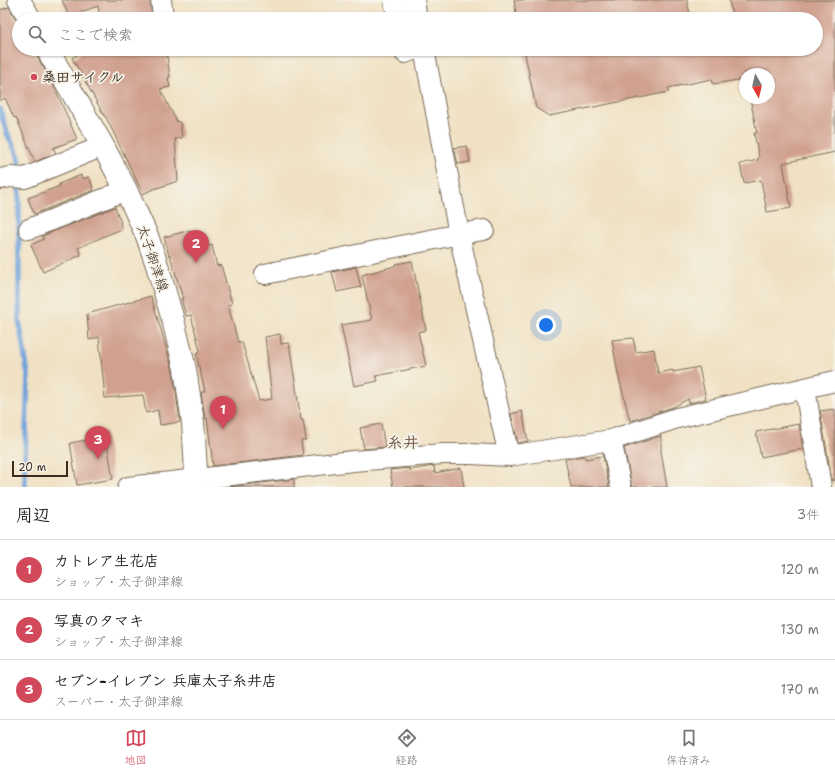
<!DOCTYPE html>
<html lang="ja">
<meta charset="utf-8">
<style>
body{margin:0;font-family:"Shantell Sans","Klee One",sans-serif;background:#f2f2f2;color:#222}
.compass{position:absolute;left:739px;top:68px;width:36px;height:36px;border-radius:50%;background:#fff;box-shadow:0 1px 3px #0004;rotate:172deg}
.scale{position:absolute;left:12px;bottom:10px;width:56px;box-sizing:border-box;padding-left:4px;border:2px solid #3b2a1e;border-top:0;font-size:11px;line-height:14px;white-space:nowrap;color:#3b2a1e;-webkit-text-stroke:3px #f7f3e8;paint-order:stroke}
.you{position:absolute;left:546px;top:325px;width:14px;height:14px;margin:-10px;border:3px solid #fff;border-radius:50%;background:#1a73e8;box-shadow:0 0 0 6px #1a73e833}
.badge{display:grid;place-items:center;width:26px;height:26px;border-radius:50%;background:#d1495b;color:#fff;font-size:13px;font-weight:700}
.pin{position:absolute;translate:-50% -33px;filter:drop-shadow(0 1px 2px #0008)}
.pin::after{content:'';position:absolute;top:21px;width:14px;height:12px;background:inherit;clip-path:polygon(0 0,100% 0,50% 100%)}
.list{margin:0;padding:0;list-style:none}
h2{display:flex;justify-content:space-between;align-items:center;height:52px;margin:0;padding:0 16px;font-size:17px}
h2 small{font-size:13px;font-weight:400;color:#767676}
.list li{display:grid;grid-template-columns:26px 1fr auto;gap:12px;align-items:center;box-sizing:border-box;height:60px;padding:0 16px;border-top:1px solid #e0e0e0}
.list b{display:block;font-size:15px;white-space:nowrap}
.list p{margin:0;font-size:13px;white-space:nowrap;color:#767676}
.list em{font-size:13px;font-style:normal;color:#767676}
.icon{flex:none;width:22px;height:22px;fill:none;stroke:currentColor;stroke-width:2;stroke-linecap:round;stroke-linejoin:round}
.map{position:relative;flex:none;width:835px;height:487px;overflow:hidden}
.search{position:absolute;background:#fff;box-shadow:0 1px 3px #0004;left:12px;right:12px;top:12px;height:44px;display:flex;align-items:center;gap:10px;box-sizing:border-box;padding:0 14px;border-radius:22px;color:#767676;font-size:15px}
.sheet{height:232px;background:#fff}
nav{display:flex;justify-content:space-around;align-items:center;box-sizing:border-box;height:56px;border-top:1px solid #e0e0e0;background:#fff;font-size:11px;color:#767676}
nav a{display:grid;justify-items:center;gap:2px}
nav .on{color:#d1495b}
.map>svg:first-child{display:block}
</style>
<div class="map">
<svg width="835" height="487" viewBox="0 0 835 487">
<rect width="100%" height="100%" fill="#f7f3e8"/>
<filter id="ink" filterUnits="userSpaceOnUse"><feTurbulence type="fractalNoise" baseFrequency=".025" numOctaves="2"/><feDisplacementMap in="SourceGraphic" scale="8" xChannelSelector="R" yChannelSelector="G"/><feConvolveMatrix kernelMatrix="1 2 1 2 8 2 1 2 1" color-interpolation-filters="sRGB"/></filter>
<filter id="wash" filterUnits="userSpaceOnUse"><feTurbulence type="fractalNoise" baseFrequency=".012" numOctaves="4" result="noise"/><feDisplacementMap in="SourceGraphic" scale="16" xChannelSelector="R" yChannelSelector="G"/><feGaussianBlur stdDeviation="0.9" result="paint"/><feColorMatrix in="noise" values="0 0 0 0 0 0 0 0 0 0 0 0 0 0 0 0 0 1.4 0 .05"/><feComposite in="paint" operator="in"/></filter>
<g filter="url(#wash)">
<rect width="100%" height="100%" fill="#f0e1c3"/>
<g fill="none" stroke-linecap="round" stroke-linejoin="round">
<path stroke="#6fa2da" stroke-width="5.5" d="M0 109 7 133 19 158V320L28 375 25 461V487"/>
</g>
<g id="blocks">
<path fill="#d1a190" d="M62 0H150L152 19H100L98 6 69 16Z
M514 0H687L691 19H517Z
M729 0H835V152L783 163 791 208 767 212 761 180 744 183 740 164 758 160V157H759L754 133H757L750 98H769V74H745V79L713 84 712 79 668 88 669 92 549 116 536 108 524 49H816V19H733Z
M9 7 19 25V49H34L36 55 53 84 77 139 53 148 56 153 35 162 16 117 14 118 5 98 0 101V10Z
M88 49H166L170 77 168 78 170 87 160 89 177 122H180L182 138 175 139 178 181 151 190 143 194 106 117H105L90 90 72 58Z
M467 146 470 162 458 164 454 148Z
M81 175 82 179 89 177 94 190 34 214 28 198 60 186 59 184Z
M115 207 121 223H120L122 229 107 235 78 248 81 255 43 272 31 245 44 239 42 236Z
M191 230 196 249 212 245 217 266 221 265 232 304 228 305 238 342H242L259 401 272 399 265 337 280 334 281 344 289 343 301 420H303L306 440 301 441 303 455 213 466 207 418H205L201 393 205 391 196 354 199 353 198 352 200 351 191 315 186 316 181 299H183L170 255 169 256 164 237Z
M412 261 426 330 418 332 426 366 376 376 378 381 354 386 341 325 372 320 362 275 395 266V264Z
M356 267 361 287 337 292 332 272Z
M151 296 173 371 180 422 160 425 158 410 146 413 143 395 105 398 99 337 89 340 87 314Z
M633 338 636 352 654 349 658 373 673 370V372L699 367 706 399 689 403 688 399 673 407 630 421 618 374 612 340Z
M835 409V480L832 481 820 411Z
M522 411 528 441 518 443 511 414Z
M381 424 385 447 364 449 360 428Z
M799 424 803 449 761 457 756 432Z
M105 431 113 479 77 485 70 443 87 440 86 434Z
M661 436V451L667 487H632L624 448Z
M585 456V459L603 456 609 487H571L565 459Z
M434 466 435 473 461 468 464 487H393L390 470 409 468V470Z
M294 479V487H228Z"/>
</g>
</g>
<g filter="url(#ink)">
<use href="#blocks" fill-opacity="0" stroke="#7a6a58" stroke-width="1"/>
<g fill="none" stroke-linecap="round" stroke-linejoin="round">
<g stroke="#7a6a58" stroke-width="22">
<path id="minor" d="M161 0 163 17
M394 0 398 19
M414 0 417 19
M404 49 405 53 416 49
M424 49 459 234 509 456
M0 179 10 177 25 178 103 146
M29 229 126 190
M265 274 459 234 484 230
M805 388 821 487
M611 440 621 487
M128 487 353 461 443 454H471L509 456 611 440 677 418 835 381"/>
</g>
<g stroke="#7a6a58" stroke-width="24">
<path id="primary" d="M19 0 30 19
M47 49 103 146 126 190 147 236 157 265 173 320 185 369 193 422 197 487"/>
</g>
<use href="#minor" stroke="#fff" stroke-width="20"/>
<use href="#primary" stroke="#fff" stroke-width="22"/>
</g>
</g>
<circle fill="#d1495b" stroke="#f7f3e8" stroke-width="1.5" cx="34" cy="77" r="4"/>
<g text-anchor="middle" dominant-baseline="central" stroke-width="3.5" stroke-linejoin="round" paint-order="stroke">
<g font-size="14" font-weight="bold" fill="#3b2a1e" stroke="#f7f3e8" text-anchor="start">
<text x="42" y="77">桑田サイクル</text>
</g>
<g font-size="14" fill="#3b2a1e" stroke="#f7f3e8">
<text transform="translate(153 258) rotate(71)">太子御津線</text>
</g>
<g font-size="16" font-weight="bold" fill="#705446" stroke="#f7f3e8">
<text x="403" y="442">糸井</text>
</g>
</g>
</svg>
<svg class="compass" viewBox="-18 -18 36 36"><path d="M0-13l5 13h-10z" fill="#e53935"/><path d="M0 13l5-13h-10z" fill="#767676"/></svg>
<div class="scale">20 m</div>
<div class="you"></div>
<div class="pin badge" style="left:223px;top:429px">1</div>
<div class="pin badge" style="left:196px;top:263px">2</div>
<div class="pin badge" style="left:98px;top:459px">3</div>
<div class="search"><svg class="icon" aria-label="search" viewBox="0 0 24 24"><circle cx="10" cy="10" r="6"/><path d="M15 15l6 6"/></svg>ここで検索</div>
</div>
<section class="sheet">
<h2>周辺<small>3件</small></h2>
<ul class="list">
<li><span class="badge">1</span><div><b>カトレア生花店</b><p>ショップ · 太子御津線</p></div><em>120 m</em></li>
<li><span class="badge">2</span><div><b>写真のタマキ</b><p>ショップ · 太子御津線</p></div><em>130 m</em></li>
<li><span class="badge">3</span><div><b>セブン-イレブン 兵庫太子糸井店</b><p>スーパー · 太子御津線</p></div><em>170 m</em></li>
</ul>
</section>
<nav>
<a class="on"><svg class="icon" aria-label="map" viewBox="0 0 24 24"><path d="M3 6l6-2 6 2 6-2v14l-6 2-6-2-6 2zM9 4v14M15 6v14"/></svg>地図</a>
<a><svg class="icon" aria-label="directions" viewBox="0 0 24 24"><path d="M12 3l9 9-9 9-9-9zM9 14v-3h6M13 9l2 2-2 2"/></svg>経路</a>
<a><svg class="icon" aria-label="saved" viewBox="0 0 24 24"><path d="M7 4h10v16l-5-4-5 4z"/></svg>保存済み</a>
</nav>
